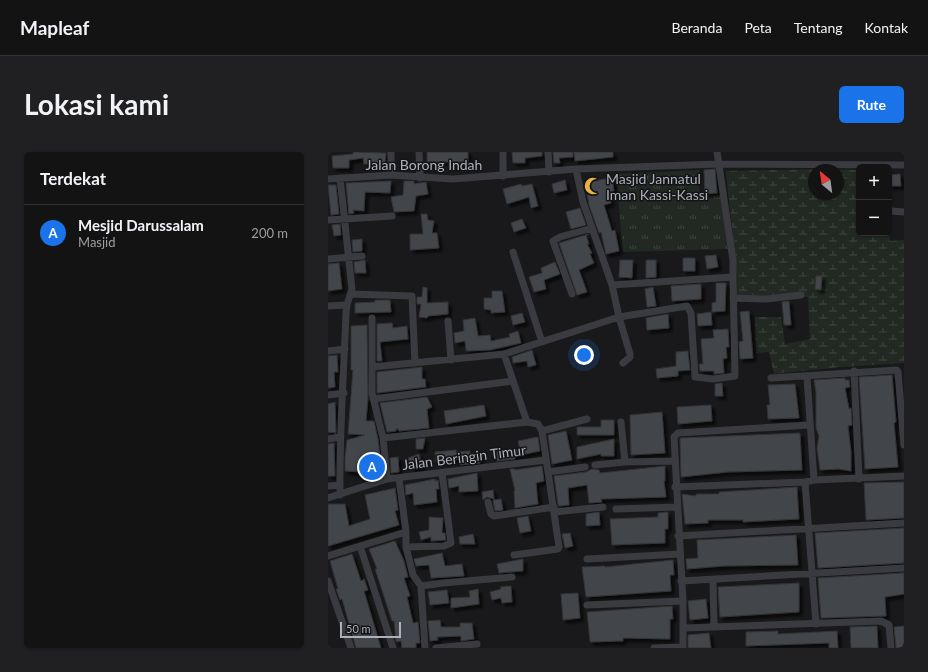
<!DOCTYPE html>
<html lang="id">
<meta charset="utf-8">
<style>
body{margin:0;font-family:Lato,sans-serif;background:#202022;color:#f1f3f6}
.controls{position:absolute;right:12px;top:12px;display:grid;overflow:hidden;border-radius:6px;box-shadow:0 1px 3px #0004}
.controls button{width:36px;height:36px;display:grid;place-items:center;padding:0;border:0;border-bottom:1px solid #323234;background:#131314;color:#f1f3f6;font:20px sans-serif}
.compass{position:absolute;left:480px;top:12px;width:36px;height:36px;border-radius:50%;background:#131314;box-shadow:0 1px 3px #0004;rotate:331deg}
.scale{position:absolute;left:12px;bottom:10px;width:61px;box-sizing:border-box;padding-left:4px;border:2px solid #acb0ba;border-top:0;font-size:11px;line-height:14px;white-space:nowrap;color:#acb0ba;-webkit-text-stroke:3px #141416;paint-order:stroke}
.you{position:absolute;left:256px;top:203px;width:14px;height:14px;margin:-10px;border:3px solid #fff;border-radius:50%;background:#1a73e8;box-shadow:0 0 0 6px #1a73e833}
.badge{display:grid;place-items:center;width:26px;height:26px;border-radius:50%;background:#1a73e8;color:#fff;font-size:13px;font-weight:700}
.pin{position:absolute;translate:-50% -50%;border:2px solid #fff;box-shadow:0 1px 4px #0006}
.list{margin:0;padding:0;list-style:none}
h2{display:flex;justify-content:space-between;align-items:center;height:52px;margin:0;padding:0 16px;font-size:17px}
h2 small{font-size:13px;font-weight:400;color:#9d9ea0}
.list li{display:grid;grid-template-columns:26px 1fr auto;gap:12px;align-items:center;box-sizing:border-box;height:56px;padding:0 16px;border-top:1px solid #323234}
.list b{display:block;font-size:15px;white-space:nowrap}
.list p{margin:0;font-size:13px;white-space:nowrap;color:#9d9ea0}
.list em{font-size:13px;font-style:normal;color:#9d9ea0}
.map{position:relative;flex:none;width:576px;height:496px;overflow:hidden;border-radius:6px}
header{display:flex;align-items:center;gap:24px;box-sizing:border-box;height:56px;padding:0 20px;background:#131314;border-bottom:1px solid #323234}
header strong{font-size:19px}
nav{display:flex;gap:22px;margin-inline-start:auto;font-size:14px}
.intro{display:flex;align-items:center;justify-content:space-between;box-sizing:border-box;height:96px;padding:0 24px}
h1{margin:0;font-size:28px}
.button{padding:10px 18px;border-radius:6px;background:#1a73e8;color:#fff;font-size:14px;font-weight:700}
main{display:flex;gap:24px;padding:0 24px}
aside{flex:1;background:#131314;border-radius:6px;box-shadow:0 1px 3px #0004}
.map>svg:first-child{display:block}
</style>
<header>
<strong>Mapleaf</strong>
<nav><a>Beranda</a><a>Peta</a><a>Tentang</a><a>Kontak</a></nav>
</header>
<div class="intro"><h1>Lokasi kami</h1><a class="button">Rute</a></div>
<main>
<aside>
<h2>Terdekat<small></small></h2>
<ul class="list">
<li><span class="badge">A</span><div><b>Mesjid Darussalam</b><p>Masjid</p></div><em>200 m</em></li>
</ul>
</aside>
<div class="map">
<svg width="576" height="496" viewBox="0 0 576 496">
<defs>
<pattern id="grass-tufts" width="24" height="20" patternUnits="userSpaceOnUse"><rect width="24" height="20" fill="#212922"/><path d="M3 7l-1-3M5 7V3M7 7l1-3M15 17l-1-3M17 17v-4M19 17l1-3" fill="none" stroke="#3f4640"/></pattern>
<pattern id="wetland-marsh" width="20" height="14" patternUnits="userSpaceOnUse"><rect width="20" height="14" fill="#212922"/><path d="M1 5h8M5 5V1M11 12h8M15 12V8" fill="none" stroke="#3f4640"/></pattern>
<filter id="shadow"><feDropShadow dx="3.5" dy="3.5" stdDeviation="1" flood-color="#0009"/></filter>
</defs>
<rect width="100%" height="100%" fill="#19191b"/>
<path fill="url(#grass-tufts)" d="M372 18 371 43H395L402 97 295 100 288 22Z"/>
<path fill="url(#wetland-marsh)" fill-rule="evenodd" d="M501 17 531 18V81H561V76L562 89 576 88V211L513 215 446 222 441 200 428 201 427 165H453L457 192 482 187 480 145 409 143C410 102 401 60 398 19ZM486 18H510V42H486Z"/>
<path fill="#434448" stroke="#333337" filter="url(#shadow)" d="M25 0 58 1 57 12H36L35 6 21 8V16H5L4 4 25 2Z
M99 0H140V10H99Z
M184 0H214V4L197 6V11H185Z
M225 0H245V5L231 6 232 11H226Z
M246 0H285V5L247 9Z
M387 17 389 41 377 42 376 18Z
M572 22 573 34H561V23Z
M284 26 286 39 280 40 283 51 276 53 284 79 287 78 291 99 278 102 273 80 271 81 261 53 257 30Z
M237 28 239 38 226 41 224 32Z
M63 29 62 41 37 40 36 59 25 58 26 61 21 62 18 31Z
M76 29H86V32L98 30 100 42 88 44 86 59 66 60 63 45 75 43Z
M193 32 194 34 204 32 210 54 203 56 201 45 179 52 175 37Z
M0 33H8L11 62 3 63Z
M252 56 258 73 243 77 238 60Z
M93 62H99L100 68 106 69 104 81H109L111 96 82 98V82H95Z
M194 67 198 76 186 80 183 71Z
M12 72 13 83 6 84 4 73Z
M261 82 258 83 261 92H259L264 101 262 102 266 111 251 118 259 140 249 143 231 91Z
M34 87V99L25 100 24 88Z
M388 103 390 115 379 117 377 104Z
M355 106H367V119H355Z
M37 108 38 121H27L26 110Z
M292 108H305L304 126 291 125Z
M318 108H328V125L318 126Z
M227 110 232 122 216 128 218 137 206 140 201 125 214 121 213 116Z
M11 111 14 137 0 139V112Z
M488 124H494L493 138 487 137Z
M388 131H398L397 159 384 160V151L388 150Z
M373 132V147L344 149 343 134Z
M95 135 99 136V151L120 150V162L100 164 99 166 91 165 93 152H89V145H94Z
M325 135 328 154 319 155 317 137Z
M164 139H174L177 160 163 161V158L156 157V146H164Z
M47 148H62L63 160 27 161V151L47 150Z
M461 149 463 173H456L454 150Z
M421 159 425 206 412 207 411 190 415 189 412 160Z
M383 160 384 173 370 174 369 162Z
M194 161 197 170 185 173 183 164Z
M340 162 341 176 319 178 318 166Z
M147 166 150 184 162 183 163 189 182 185 181 182 190 179 193 191 162 198 138 199 137 189 127 191 126 181 136 179 135 168Z
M64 171 65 176 79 174 80 187 52 190 54 209H49V172Z
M39 173 40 246 38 269H46L50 287 54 323 33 325V320L17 319V306L19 288 37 283 20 282 25 218H23V174Z
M400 177 401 195H398L399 206 395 207 396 221 386 222V219H372L371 212H375L373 187 386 186 385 178Z
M204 198 208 213 200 215 199 209 185 211 184 205Z
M360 199 362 218 350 219V224L329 226 328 217 348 214V200Z
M9 203 10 220H6L7 235 0 236V204Z
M94 215V227H97L98 235 49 241V220Z
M564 223 568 270 566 271 570 315 537 317 531 225Z
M517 226V228H521L522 235 517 236 521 257 523 256 524 273 520 274 523 300V319L510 317 492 318 489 296 491 284 488 276V240L486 228Z
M394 231 395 244H387V232Z
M467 232 471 266 440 267 439 253H442L440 233Z
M99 245 104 255 99 257 101 276 71 279 70 277H68V279L59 280 52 251Z
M7 250 8 281 0 280V252Z
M156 253 158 264 118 272 116 259Z
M383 253 384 269 350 272 349 255Z
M334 260 337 301 303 303 302 263Z
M273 268H286V283H249V275H273Z
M238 279 244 308 224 312 220 283Z
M472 281 474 318 400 320 353 325 352 286Z
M210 285 212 299 187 304V307L169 309V298L192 297 190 289Z
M97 286 95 297H88V287Z
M286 287V304H273V302L249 307V295Z
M6 291 7 324H0V292Z
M128 298V300L142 299V303H152V311L132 313V307L108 310 107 300Z
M91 302 94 315 84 318 80 306Z
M70 305 71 320 63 321 62 306Z
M214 314 216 329 208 331 210 352 187 356 186 339H187L182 317H187V318Z
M337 314V329H336L338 345 273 347 274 350 261 351 259 333 240 336 241 353 231 354 230 352 226 324 258 320 264 317 271 318 272 321Z
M149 321 150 339 131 340V334L121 336 120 327Z
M107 327V329L110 328 111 337H108L109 350 86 353 85 341 78 343 77 333Z
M576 330V366L538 368 536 331Z
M469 335 471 367 415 370V368H380V371L357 372 354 342 368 344V342H391V340Z
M67 336 70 358 67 359 71 373 0 394V352H17L21 374 42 367 37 343Z
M165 338 166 347 159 345 155 348 154 340Z
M173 347 175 358 167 359 165 348Z
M271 360 272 373 258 374V362Z
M340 360V377H337V391L284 393 282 367 330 365V361Z
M200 364 203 379 192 381 189 366Z
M101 365 115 366 114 381H117L118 388 103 389V385L93 388 91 380 101 378Z
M576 376V411L490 416 487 381Z
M242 381 245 394 237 396 234 382Z
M145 382 147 392H132L131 385Z
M468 383 470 413 396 414 359 417 358 407 370 406 369 388Z
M67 389 76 409 80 425 76 426 82 444 79 445 85 471 90 470 92 491H88V496H74L73 489 68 490 66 469H64L47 417H49L41 397Z
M114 401 117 414 134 412 136 424 103 426 101 413 88 414 86 407Z
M24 402 33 429 36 427 40 438 36 439 53 496H28L14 447 12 448 8 437H10L2 409Z
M195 407V419L171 421 169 412Z
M345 408 346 423H342L343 439 258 445 254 415 277 414V415Z
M576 421V442L557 445 558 464 493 466 490 426Z
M471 431V460L392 465 390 435Z
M183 434 184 450 174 451 173 446 164 448 162 440 173 437 172 435Z
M150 437 151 452 123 456V446L142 445 141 439Z
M119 438 121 451 102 453 100 440Z
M250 441 252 466 235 468 233 442Z
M378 447 380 466 362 468 360 449Z
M344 454 345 467H342V487L295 486V489L262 490 259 460Z
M112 468 113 475H132V471H144L146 487 133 489V484L109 485 110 488 102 489 100 469Z
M549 474 550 496H523L522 475Z
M576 474V496H568L566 475Z
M450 479V482L509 479 510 496H501V491L418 494V480Z
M381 481 383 496H360V483Z"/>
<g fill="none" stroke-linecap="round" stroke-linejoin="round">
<path stroke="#3a3b40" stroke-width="7" d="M91 0 92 26
M175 0V24
M220 0 221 20
M389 0 405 108V125
M248 17 255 50 284 133 291 165 302 202V205L295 211
M63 23V0
M12 26 24 137 19 153 18 160C16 221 11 282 12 343
M0 27 63 23 125 27 248 17 390 12 576 13
M561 57 564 59 576 60
M0 68 64 64
M185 100 214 190
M0 107 34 104
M23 142 84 144 87 211
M244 142 225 89 232 85 264 76
M405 146 439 147 473 143
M0 154 19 153
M44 166V215L176 202 291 165 359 154 363 161 367 225 385 227 407 224 405 125 284 133
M120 169 123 208
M0 199 17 197
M176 202 199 270
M44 215V241L55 286 59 327
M526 219 531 327
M479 225 486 328
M443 226 569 218 570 220 576 293
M0 243 16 241
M45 247 185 229
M293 270 297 310
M214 279 259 267
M55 286 199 270 210 272 214 279 231 395 230 397 186 403
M0 287 11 285
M267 313 297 310 346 309
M220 320 257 315
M71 326 78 380V395L85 423 93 434 97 496
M477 330 488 472
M0 334 12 333
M347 335 477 330 486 328 576 324
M0 346 59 327 218 308
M160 350 163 362 166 364 226 355
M288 357 349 355
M226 360 275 355
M350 384 576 371
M32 394 65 496
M78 395 116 394 123 391 114 321
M0 404 78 380
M259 407 352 402
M385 428 386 475
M0 429 23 496
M353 429 576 416
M93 434 115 431 184 425
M259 453 355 449
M356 476 553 469 561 473 563 496
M108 496 149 492
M326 496 355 495
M355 496V449L346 285 350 281 481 273"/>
</g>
<defs>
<g id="mosque-bare" transform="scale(1.38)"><path d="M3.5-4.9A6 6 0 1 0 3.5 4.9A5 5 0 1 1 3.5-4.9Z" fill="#e9b343" stroke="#141416" stroke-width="2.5" paint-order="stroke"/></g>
</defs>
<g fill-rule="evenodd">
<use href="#mosque-bare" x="265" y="34"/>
</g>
<g text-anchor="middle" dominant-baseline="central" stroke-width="3" stroke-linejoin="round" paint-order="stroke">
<g font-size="14" fill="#acb0ba" stroke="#141416">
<text x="96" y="12">Jalan Borong Indah</text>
<text transform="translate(136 305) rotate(-7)">Jalan Beringin Timur</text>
</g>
<g font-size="14" fill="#acb0ba" stroke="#141416" text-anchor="start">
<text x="278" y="26">Masjid Jannatul<tspan x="278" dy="16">Iman Kassi-Kassi</tspan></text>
</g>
</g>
</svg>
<div class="controls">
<button>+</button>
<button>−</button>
</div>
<svg class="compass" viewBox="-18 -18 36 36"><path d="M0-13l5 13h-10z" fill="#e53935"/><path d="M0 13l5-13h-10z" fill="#9d9ea0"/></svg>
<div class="scale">50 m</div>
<div class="you"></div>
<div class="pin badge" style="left:44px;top:315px">A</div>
</div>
</main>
